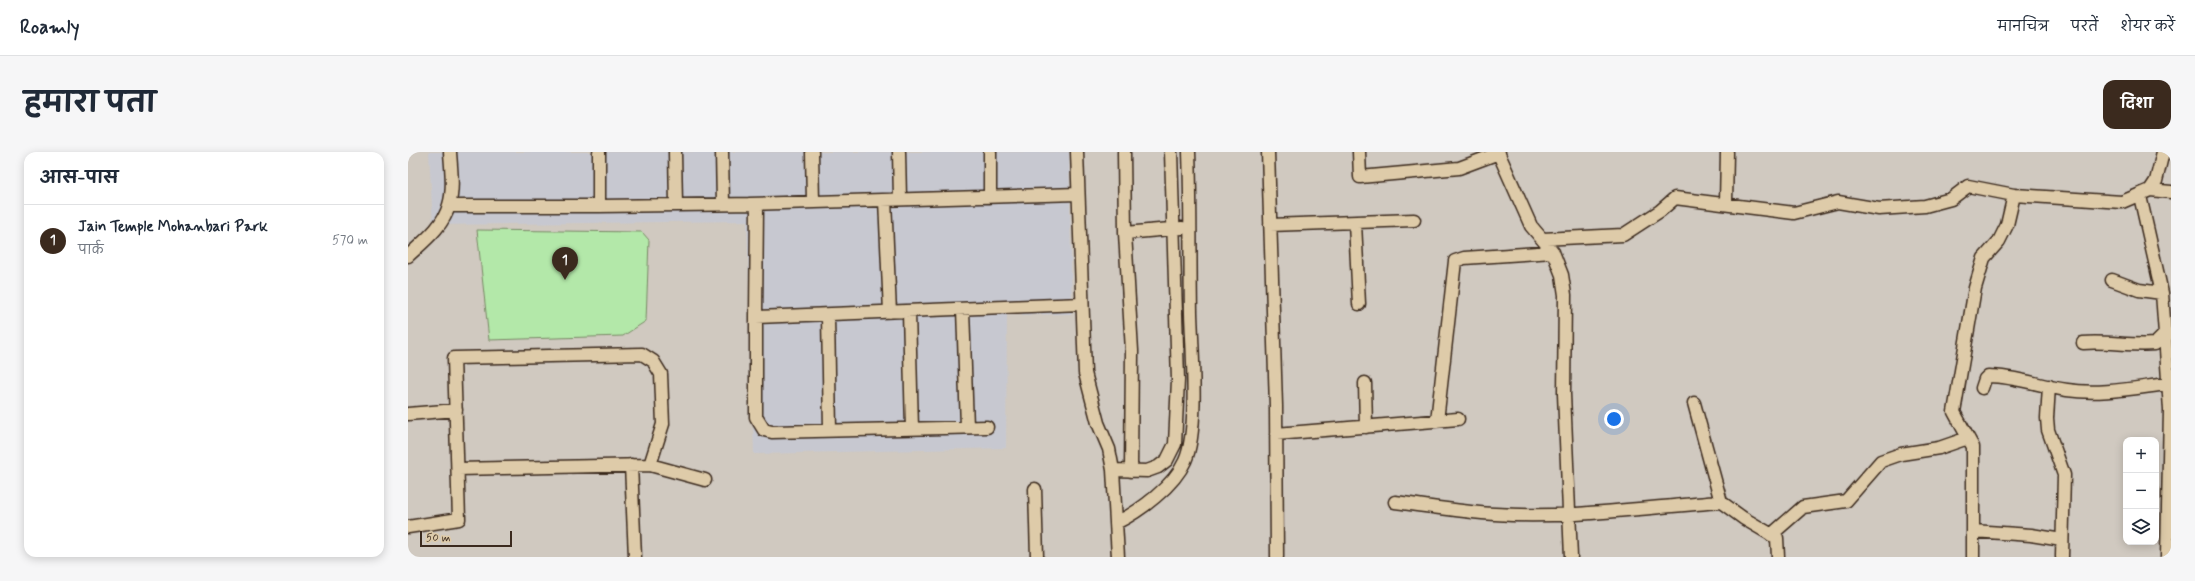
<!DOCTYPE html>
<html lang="hi">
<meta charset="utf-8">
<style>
body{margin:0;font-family:Mynerve,"Playpen Sans Deva",sans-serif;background:#f6f6f7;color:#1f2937}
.controls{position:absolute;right:12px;bottom:12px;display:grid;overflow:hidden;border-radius:8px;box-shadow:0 2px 10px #0003}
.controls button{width:36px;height:36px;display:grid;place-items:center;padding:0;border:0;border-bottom:1px solid #e0e1e3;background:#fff;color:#1f2937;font:20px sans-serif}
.scale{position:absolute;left:12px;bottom:10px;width:92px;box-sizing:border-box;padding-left:4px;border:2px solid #3b2a1e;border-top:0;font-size:11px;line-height:14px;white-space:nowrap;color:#3b2a1e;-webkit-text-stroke:3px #decba9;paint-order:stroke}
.you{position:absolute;left:1206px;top:267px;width:14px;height:14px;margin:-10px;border:3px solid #fff;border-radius:50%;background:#1a73e8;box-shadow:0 0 0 6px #1a73e833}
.badge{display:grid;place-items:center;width:26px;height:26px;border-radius:50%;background:#3b2a1e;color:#fff;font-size:13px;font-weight:700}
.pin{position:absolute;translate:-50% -33px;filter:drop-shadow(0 1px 2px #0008)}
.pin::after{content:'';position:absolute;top:21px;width:14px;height:12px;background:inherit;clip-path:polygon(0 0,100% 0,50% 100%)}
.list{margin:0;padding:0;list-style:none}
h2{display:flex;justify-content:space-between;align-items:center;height:52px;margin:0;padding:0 16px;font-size:17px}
h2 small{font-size:13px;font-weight:400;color:#747a83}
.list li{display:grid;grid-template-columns:26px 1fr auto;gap:12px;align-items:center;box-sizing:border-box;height:72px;padding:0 16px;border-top:1px solid #e0e1e3}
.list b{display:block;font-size:15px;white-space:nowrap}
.list p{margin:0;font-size:13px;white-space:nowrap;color:#747a83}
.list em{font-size:13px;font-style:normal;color:#747a83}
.icon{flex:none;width:22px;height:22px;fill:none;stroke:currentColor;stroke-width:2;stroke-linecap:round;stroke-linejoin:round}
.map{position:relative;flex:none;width:1763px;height:405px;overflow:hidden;border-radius:12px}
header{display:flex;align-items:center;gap:24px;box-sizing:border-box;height:56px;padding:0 20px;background:#fff;border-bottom:1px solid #e0e1e3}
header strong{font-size:19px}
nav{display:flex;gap:22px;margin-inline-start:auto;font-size:14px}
.intro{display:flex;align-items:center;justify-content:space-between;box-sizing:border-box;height:96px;padding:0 24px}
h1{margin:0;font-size:28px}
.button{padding:10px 18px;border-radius:12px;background:#3b2a1e;color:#fff;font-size:14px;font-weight:700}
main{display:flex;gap:24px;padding:0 24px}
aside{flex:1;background:#fff;border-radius:12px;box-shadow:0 2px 10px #0003}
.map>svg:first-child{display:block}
</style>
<header>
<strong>Roamly</strong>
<nav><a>मानचित्र</a><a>परतें</a><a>शेयर करें</a></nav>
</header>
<div class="intro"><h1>हमारा पता</h1><a class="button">दिशा</a></div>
<main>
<aside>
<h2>आस-पास<small></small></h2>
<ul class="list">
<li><span class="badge">1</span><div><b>Jain Temple Mohanbari Park</b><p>पार्क</p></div><em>570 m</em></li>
</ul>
</aside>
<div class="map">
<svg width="1763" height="405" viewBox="0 0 1763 405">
<rect width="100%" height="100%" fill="#d0c9c0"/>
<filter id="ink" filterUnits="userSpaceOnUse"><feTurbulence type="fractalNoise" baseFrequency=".025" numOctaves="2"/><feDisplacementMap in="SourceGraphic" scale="8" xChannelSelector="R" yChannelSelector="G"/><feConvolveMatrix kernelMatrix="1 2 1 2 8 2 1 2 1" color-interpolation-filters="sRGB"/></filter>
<g filter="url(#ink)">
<path fill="#c7c8d0" d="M21 0H661L664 162 599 163 598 296 346 302 339 69 25 73Z"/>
<path fill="#b3e8a9" stroke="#778964" d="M69 78 234 80 241 88 238 169 215 184 81 188Z"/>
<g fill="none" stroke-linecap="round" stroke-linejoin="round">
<g stroke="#3b2a1e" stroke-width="15">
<path id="minor" d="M267 0 268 53
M314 0 315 52
M404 0 405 50
M491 0 492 47
M582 0V45
M669 0 677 221 690 271 701 297 705 318 710 405
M716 0 717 81 724 199 723 319
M860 0 868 254 869 405
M951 0 952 25 1051 16 1091 1
M1090 0 1123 74 1145 100 1154 123 1157 143 1156 242 1163 405
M1742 38 1763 40
M1732 44 1754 141 1757 182 1762 258 1759 405
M477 48 482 160
M1318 51 1319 0
M341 52 670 42
M41 54H191L349 52 348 165
M191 54V0
M947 71 951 152
M862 73 1006 68
M717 81 774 76
M1134 87 1215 83 1252 59 1267 46 1386 61 1430 50 1471 57 1517 54 1543 47 1560 34 1606 43 1714 50 1742 38 1748 29 1755 0
M0 104C15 90 36 74 41 53 46 37 43 17 42 0
M1704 128 1731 138 1754 141
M555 157 559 275
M501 160 504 277
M420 164 422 278
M1675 191C1699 189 1723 194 1747 192L1757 182H1762
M957 231 958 275
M1641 234 1639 266 1640 278 1656 323 1654 405
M1574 236 1577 227 1580 224C1607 224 1632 234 1659 238 1692 243 1726 236 1759 232
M1286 251 1313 350 1335 366 1369 386 1370 405
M0 262 48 258
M1029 269 1047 109 1056 106 1145 100
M579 275 364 280 356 278 348 265V165L674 152
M868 282 1050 267
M223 313 227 405
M242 313 297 328
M705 318 739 319 750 315 759 308 767 292 770 228 763 0
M627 337 629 405
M987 350C1020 354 1053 360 1087 362 1160 367 1240 355 1313 350
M708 371C732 359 766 334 777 309 791 279 784 196 783 161 782 107 783 54 781 0
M0 375 51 367 46 206 234 202 245 209 253 222 255 272 242 313 50 317
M1565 379 1623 383 1654 388
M1363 383 1395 355 1438 349 1473 309 1493 302 1531 296 1560 286
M1565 405V295L1546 260 1567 136 1576 106 1591 89 1599 73 1606 43"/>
</g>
<use href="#minor" stroke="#decba9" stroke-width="12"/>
</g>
</g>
</svg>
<div class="controls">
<button>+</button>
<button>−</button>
<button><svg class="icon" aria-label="layers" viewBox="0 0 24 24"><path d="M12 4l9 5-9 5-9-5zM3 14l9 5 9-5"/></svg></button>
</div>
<div class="scale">50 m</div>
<div class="you"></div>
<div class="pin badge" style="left:157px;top:128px">1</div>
</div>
</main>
